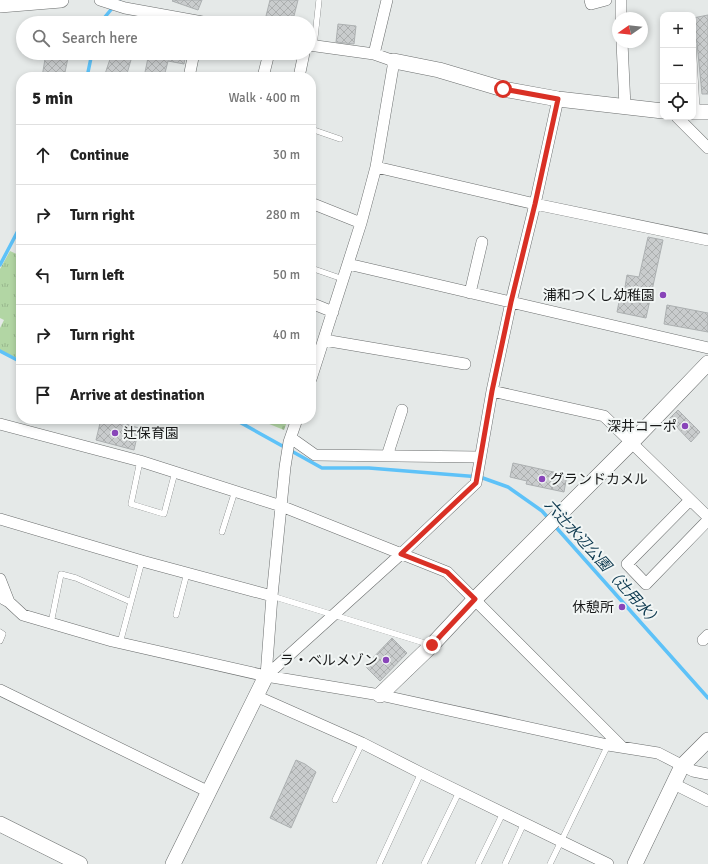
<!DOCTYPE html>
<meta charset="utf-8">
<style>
body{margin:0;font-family:Signika,"Noto Sans JP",sans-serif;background:#f6f6f6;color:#222}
.controls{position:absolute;right:12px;top:12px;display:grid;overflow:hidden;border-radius:8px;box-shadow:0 2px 6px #0003}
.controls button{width:36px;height:36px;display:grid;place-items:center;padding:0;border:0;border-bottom:1px solid #e0e0e0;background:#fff;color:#222;font:20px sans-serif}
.compass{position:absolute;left:612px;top:12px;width:36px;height:36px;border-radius:50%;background:#fff;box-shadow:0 2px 6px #0003;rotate:256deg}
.stop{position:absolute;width:12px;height:12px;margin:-9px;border:3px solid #d93025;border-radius:50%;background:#fff}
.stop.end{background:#d93025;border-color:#fff;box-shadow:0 1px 4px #0008}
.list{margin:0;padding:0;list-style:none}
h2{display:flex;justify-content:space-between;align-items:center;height:52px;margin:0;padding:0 16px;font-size:17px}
h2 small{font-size:13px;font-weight:400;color:#767676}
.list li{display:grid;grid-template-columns:26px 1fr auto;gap:12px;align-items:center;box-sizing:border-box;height:60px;padding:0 16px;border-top:1px solid #e0e0e0}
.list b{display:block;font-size:15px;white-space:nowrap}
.list em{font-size:13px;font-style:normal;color:#767676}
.icon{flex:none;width:22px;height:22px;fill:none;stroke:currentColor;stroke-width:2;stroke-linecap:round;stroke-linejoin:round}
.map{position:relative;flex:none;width:708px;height:864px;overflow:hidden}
.search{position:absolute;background:#fff;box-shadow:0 2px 6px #0003;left:16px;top:16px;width:300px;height:44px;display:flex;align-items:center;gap:10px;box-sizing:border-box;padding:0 14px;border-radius:22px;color:#767676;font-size:15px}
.panel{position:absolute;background:#fff;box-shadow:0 2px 6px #0003;left:16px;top:72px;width:300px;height:352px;border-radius:16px}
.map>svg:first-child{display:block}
</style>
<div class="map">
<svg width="708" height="864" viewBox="0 0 708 864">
<defs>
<pattern id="cemetery-stones" width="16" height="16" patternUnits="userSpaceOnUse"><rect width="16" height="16" fill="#b2d6a4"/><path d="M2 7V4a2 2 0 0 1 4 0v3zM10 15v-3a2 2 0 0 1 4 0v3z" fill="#98b78d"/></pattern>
<pattern id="park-tufts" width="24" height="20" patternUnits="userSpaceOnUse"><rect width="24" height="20" fill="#b2d6a4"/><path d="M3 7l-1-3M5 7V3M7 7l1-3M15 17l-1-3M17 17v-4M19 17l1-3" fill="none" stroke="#98b78d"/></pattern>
<pattern id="building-cross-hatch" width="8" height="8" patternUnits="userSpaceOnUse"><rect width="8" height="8" fill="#c9cccd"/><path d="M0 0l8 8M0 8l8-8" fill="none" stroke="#acafaf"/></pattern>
</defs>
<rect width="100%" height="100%" fill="#e5e9e8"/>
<path fill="url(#cemetery-stones)" d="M257 419H288L284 430Z"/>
<path fill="url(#park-tufts)" d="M10 251 21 256V360L0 350V328L4 320 0 318V269Z"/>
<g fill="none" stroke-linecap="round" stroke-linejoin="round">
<path stroke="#5ec2f8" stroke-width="3.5" d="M100 23 119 0
M87 77 92 53
M0 265 21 225
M0 351 21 362
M234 419 322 468H369L480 477 508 487 542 511 550 520
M554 525 708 698"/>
</g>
<path fill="url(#building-cross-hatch)" stroke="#acb0b1" d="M173 0H202L198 10 172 1Z
M270 0H298L294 16H291L290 23 270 20 271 17 266 16Z
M708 15V94H702L697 43 695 39H693V18Z
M338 24 356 26 354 44 336 42Z
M46 53H69L64 77H42Z
M112 53H133L126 77H104Z
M149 53H186L184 64 168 61 164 77H144Z
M648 237 663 240 646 318 617 312 622 287H625L627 275 639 277Z
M667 305 708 313V332L664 324Z
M678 410 700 432 691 442 669 419Z
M101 419H120L119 422 139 428 134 450 96 440Z
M513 463 567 475 564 492 526 484 527 481 510 477Z
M392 638 407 653 380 681 365 666Z
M296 760 305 764 316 772 291 828 270 818Z"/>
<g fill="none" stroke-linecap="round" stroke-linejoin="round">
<g stroke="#6b6e6e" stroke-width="6">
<path id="lane" d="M693 43 697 111
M314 46 319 0
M311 129 340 139
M311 268 343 279
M140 461 131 504 164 514 175 472
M222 532 235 491
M272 596 431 645
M176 615 187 573
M51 623 61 574 76 578 131 602
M0 632 3 634 0 641
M120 643 142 561
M335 800 362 743
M379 864 421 773
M424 864 459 792
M478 864 503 813
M505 864 524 823
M550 864 608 745"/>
</g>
<g stroke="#6b6e6e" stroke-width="12">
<path id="street" d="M100 0 125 8 208 23
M590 0 591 4 606 0
M621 0V18
M622 42 625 107
M309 45 374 54 394 61 376 167 361 223 311 379
M374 54 387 0
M189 77 194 53
M263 77 269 53
M299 77 304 53
M677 117 708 148
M376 167 535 204 708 240
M311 203 361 223
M348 264 708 348
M470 293 482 242
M311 303 333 312
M324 340 465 364
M492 391 604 416 708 517
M0 424 140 461 281 506 447 572 622 747
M291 438 315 455 480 457
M387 456 402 410
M690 500 627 564 646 584 708 520
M0 519 142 561 272 596
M0 579 9 602
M0 597 9 602 23 615 112 641 266 676 380 695 608 745 658 753 693 771 708 774
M703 640 708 635
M266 676 401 554 476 483 492 391 511 302 535 204 558 99
M266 676 272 596 285 467 289 442 297 419
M0 690 209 792
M256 696 362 743 421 773 608 864
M674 784 708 801"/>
</g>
<g stroke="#6b6e6e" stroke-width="16">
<path id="secondary" d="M0 5 61 0
M394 61 439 70 503 89 558 99 663 111
M693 112H708
M380 695 432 645 475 599 632 442 708 363
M0 824 80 864
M173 864 266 676
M635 864 682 766 708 740"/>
</g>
<use href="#lane" stroke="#fff" stroke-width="5.5"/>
<use href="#street" stroke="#fff" stroke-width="11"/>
<use href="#secondary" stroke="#fff" stroke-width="15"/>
</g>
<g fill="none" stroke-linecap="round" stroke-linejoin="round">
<path stroke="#d93025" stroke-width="5" d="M432 645 475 599 447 572 401 554 476 483 492 391 511 302 535 204 558 99 503 89"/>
</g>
<g fill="#8945b9" stroke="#f2f6f5" stroke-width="1.5">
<circle cx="663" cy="295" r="4"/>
<circle cx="685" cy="426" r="4"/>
<circle cx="115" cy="433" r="4"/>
<circle cx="542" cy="479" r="4"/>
<circle cx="622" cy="607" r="4"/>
<circle cx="386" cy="660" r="4"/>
</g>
<g text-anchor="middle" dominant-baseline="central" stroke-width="4" stroke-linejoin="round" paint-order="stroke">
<g font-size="14" fill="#191a1a" stroke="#f2f6f5" text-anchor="end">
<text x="655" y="295">浦和つくし幼稚園</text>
<text x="677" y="426">深井コーポ</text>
<text x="123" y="433" text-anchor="start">辻保育園</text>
<text x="550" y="479" text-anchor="start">グランドカメル</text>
<text x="614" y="607">休憩所</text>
<text x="378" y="660">ラ・ベルメゾン</text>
</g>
<g font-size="15" font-style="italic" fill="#0d394f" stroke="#f2f6f5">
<text transform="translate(603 563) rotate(48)">六辻水辺公園（辻用水）</text>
</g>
</g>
</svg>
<div class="controls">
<button>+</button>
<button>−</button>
<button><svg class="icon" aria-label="locate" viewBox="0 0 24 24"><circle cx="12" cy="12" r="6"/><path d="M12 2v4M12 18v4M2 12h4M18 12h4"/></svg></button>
</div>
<svg class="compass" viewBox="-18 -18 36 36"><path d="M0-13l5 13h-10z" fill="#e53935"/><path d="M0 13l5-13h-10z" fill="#767676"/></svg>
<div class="stop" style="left:503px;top:89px"></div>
<div class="stop end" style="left:432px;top:645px"></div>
<div class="search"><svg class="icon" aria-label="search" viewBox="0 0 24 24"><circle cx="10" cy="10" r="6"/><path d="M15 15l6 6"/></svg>Search here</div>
<section class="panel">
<h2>5 min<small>Walk · 400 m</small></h2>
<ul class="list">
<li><svg class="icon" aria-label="ahead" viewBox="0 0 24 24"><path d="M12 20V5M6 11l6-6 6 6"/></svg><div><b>Continue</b></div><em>30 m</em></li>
<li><svg class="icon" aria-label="right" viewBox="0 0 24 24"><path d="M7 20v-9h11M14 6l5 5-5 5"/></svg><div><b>Turn right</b></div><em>280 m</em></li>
<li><svg class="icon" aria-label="left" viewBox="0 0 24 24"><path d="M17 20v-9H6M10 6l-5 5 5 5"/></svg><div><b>Turn left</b></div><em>50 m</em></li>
<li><svg class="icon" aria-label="right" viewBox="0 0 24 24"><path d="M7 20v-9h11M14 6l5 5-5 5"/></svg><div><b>Turn right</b></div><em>40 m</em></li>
<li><svg class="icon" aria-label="arrive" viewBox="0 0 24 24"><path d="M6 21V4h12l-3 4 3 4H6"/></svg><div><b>Arrive at destination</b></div></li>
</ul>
</section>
</div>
